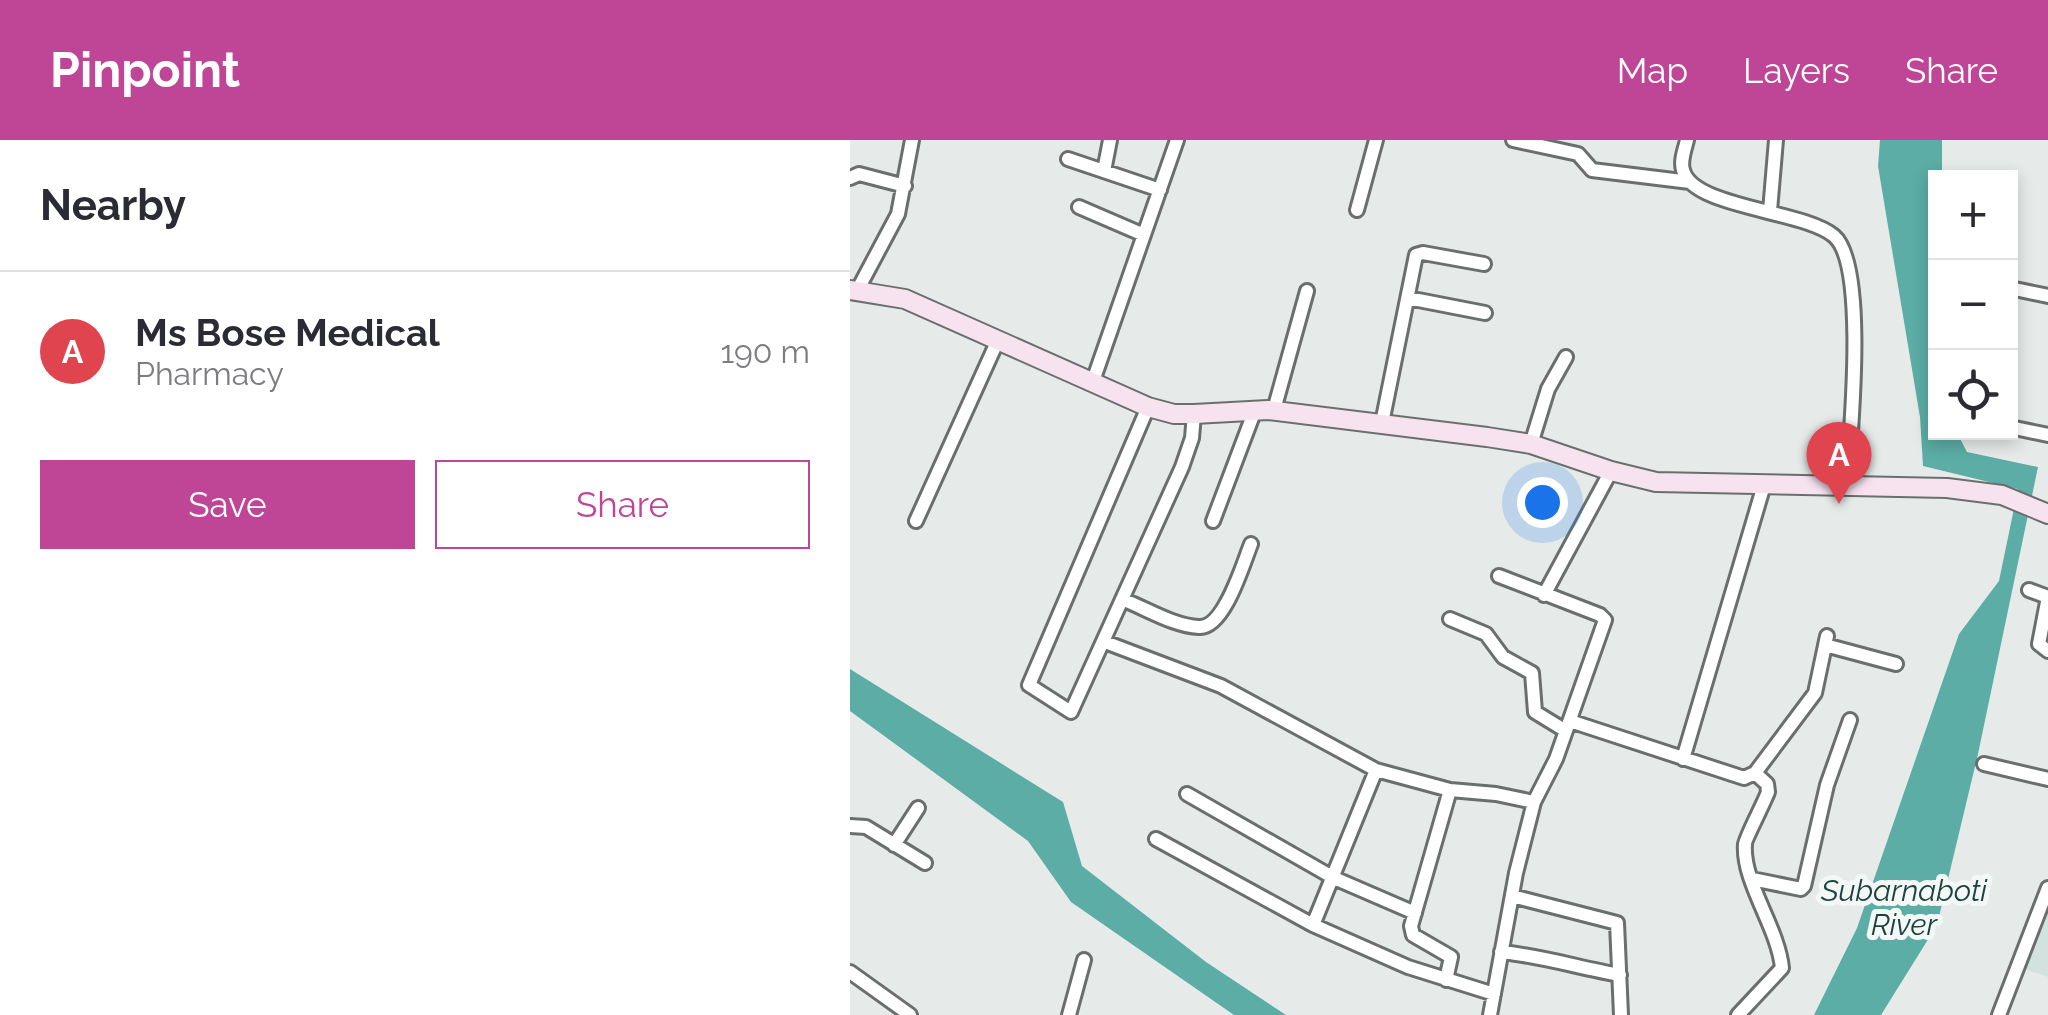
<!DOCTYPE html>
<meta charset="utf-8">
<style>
body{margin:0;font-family:Raleway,sans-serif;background:#f7f7f7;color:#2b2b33}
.controls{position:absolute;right:30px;top:30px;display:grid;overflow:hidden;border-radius:0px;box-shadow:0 5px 15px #0003}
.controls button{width:90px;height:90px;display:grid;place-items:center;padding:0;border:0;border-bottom:2px solid #e1e1e2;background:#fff;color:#2b2b33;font:50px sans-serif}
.you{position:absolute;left:692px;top:362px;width:35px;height:35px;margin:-25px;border:8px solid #fff;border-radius:50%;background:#1a73e8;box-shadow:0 0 0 15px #1a73e833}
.badge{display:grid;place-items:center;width:65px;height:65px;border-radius:50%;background:#bf4597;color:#fff;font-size:32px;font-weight:700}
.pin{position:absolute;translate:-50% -82px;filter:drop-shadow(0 2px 5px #0008)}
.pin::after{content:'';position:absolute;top:52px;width:35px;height:30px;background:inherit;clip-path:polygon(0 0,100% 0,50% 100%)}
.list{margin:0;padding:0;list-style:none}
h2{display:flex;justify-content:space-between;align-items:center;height:130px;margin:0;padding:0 40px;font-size:42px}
h2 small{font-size:32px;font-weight:400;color:#7c7c81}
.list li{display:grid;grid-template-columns:65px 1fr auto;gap:30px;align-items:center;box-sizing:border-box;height:160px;padding:0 40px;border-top:2px solid #e1e1e2}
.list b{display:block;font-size:38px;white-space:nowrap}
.list p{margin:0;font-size:32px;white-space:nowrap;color:#7c7c81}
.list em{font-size:32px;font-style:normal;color:#7c7c81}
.actions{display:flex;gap:20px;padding:30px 40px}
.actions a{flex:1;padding:22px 0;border:2px solid #bf4597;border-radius:0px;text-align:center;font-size:35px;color:#bf4597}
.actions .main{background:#bf4597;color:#fff}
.icon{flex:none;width:55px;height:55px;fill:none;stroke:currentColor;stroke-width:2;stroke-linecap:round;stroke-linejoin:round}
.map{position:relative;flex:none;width:1198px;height:875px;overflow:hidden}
header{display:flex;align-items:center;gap:60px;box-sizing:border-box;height:140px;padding:0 50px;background:#bf4597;color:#fff}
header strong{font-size:48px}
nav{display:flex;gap:55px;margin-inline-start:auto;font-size:35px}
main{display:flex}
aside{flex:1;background:#fff}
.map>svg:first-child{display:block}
</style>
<header>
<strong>Pinpoint</strong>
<nav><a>Map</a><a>Layers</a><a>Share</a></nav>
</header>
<main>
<aside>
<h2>Nearby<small></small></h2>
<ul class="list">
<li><span class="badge" style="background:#e0444e">A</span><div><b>Ms Bose Medical</b><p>Pharmacy</p></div><em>190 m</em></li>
</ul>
<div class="actions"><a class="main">Save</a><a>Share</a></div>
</aside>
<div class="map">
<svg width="1198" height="875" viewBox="0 0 1198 875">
<rect width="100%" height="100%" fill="#e6ebea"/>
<path fill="#d3e1df" d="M1197 767H1198V837L1175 829Z"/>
<path fill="#5bada5" d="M1030 0H1092V37L1086 38V292L1107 293 1117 312 1188 327 1128 614 1087 785 1031 875H964L1007 788 1109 494 1149 441 1168 349 1073 326 1070 277 1028 26Z
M0 529 213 662 232 726 356 822 436 875H384L221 762 178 701 0 571Z"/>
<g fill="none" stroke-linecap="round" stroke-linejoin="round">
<g stroke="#6a6f6e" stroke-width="18">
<path id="street" d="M663 0 728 14 742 30 840 42
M837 0C835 9 830 21 833 30 842 68 953 70 984 96 1018 125 1000 300 997 347
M218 19 310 50
M254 31 260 0
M0 38 9 34 55 46
M229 67 294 95
M507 70 526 0
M920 71 926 0
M1160 148 1198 156
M7 151 48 74 62 0
M558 158 635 173
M243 241 327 0
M298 267 179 545 221 572 332 327 342 298 344 274
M424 270 457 151
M532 283 566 115 573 113 634 124
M1160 287 1198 295
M681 304 698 249 716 217
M66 381 148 200
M363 381 405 270
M1179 450 1198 457
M694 455 761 331
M1198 457 1189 504 1198 511
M274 460C297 469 324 486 349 487 374 489 393 424 401 404
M600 479 636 494 653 517 682 533 685 572 716 591
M255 502 371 546 526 630 600 650 646 654 684 662
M975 505 1046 524
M720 581 894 638 905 633 965 553 977 496
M833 619 914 345
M1134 624 1198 639
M337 654 484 738 565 773
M0 686 16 687 75 723
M306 699 463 785 558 827 644 854
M44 705 68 668
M902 739 951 749 954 746 977 645 1000 580
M662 756 767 783 771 875
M463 785 526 630
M651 812C692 816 730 828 770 835
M0 832 60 875
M596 840 601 817 563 795 561 786 600 650
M219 875 234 820
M640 875 666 733 684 662 706 619 755 480 750 475 649 436
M888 875 932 828C928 787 892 742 895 704 895 699 914 663 918 652L917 644 905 633
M1149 875 1198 748"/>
</g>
<g stroke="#6a6f6e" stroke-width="22">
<path id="secondary" d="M0 150 55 159 298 267 324 274H344L418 270 637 297 681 304 761 331 806 342 1097 348 1152 355 1198 374"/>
</g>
<use href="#street" stroke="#fff" stroke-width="12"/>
<use href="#secondary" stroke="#f7e3ef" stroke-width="18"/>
</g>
<g text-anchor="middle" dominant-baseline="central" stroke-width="10" stroke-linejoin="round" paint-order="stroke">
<g font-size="30" font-style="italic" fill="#1c433f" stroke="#f3f8f7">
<text x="1054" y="750">Subarnaboti<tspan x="1054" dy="34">River</tspan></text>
</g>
</g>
</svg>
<div class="controls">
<button>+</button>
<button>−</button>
<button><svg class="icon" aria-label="locate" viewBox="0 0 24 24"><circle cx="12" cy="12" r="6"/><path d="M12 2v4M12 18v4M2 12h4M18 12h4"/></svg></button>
</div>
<div class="you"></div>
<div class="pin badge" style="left:989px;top:364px;background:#e0444e">A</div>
</div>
</main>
